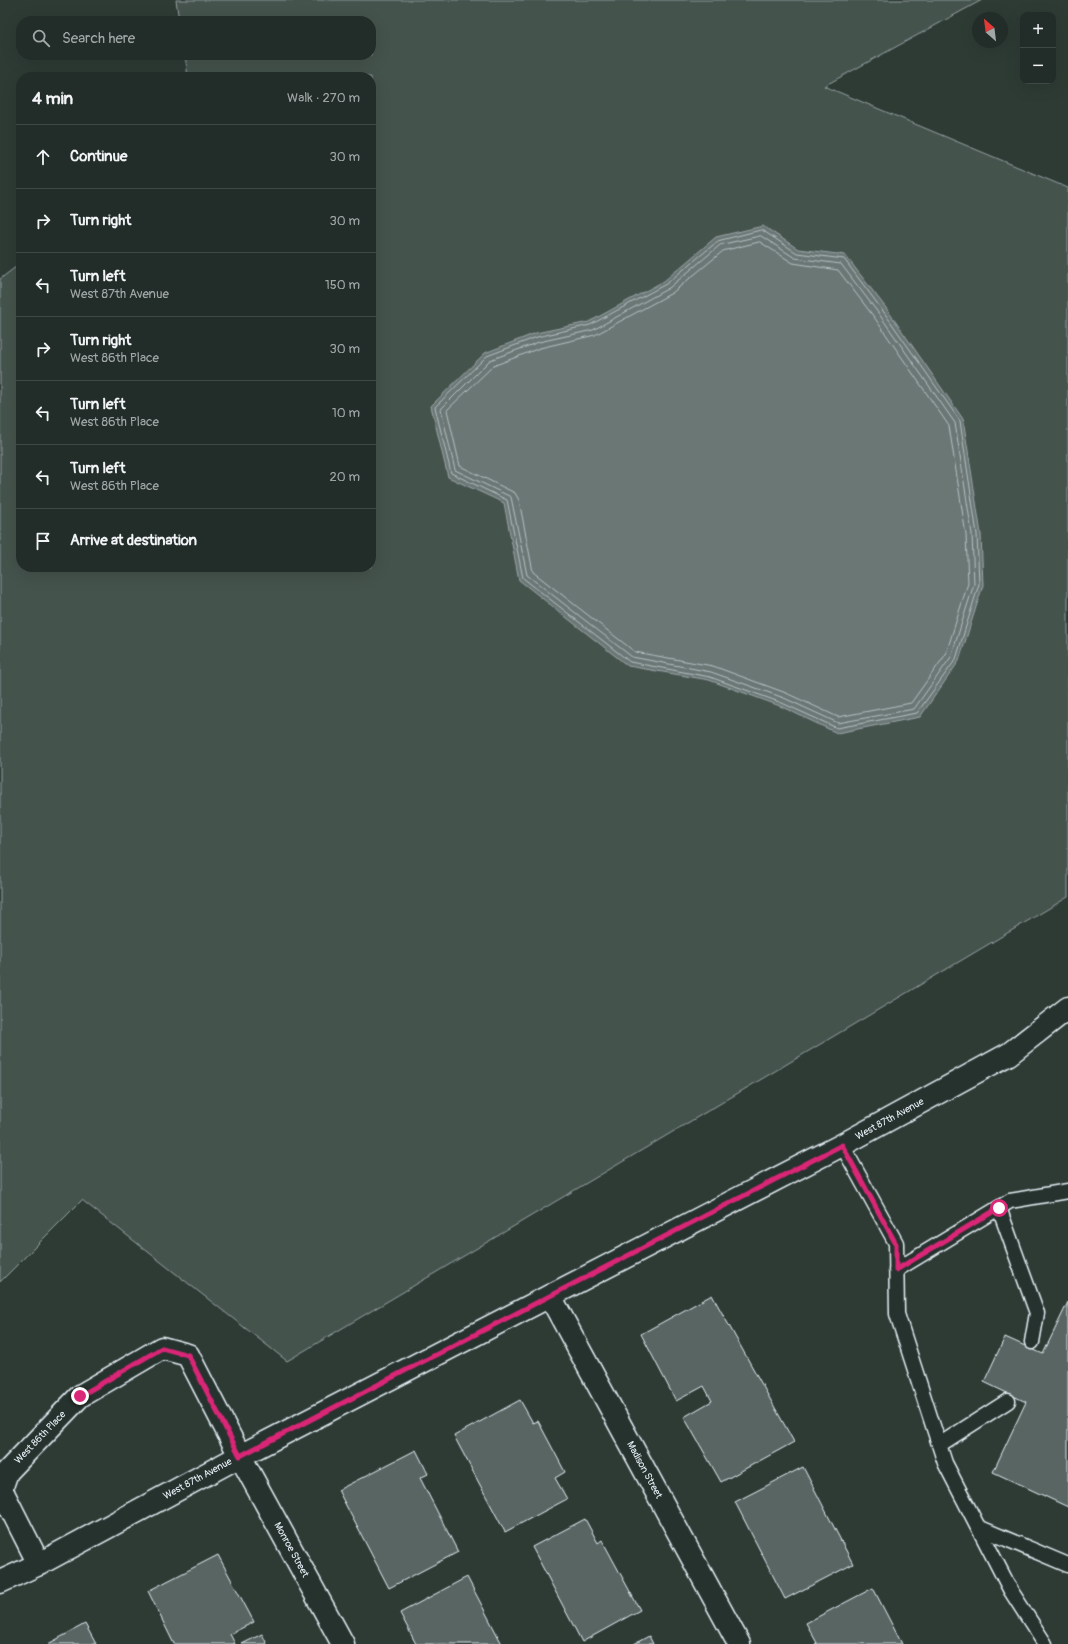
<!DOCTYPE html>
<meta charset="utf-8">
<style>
body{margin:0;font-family:Pangolin,sans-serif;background:#2a3430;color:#f1f3f6}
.controls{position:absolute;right:12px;top:12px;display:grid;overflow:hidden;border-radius:8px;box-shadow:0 4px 16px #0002}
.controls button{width:36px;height:36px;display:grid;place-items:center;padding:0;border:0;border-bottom:1px solid #3f4845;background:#222c28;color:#f1f3f6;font:20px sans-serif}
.compass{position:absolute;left:972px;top:12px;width:36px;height:36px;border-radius:50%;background:#222c28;box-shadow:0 4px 16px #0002;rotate:332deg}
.stop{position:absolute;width:12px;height:12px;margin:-9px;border:3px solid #db2777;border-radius:50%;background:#fff}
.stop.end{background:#db2777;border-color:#fff;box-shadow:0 1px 4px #0008}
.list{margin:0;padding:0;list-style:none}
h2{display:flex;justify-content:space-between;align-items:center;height:52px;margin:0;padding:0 16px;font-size:17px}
h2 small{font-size:13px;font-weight:400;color:#a2a7a8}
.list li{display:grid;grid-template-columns:26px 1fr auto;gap:12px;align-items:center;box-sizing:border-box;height:64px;padding:0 16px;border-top:1px solid #3f4845}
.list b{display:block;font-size:15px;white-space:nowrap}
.list p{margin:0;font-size:13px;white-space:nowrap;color:#a2a7a8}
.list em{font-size:13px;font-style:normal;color:#a2a7a8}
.icon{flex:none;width:22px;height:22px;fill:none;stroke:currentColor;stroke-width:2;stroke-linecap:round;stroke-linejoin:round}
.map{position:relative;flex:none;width:1068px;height:1644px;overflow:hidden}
.search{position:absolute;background:#222c28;box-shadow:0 4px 16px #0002;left:16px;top:16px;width:360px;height:44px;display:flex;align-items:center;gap:10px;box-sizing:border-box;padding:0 14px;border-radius:16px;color:#a2a7a8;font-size:15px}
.panel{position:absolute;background:#222c28;box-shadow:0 4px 16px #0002;left:16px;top:72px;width:360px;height:500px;border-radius:16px}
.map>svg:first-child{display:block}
</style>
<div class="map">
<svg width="1068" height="1644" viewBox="0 0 1068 1644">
<rect width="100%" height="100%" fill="#2e3b35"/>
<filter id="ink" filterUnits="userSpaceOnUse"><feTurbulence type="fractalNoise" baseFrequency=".025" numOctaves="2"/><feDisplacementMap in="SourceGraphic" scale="8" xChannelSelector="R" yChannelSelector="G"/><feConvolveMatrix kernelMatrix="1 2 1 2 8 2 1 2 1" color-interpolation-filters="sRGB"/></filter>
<g filter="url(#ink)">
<path fill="#45524e" stroke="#96a2a3" d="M176 0H982L824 86 1068 188V897L287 1361 82 1200 0 1282V279L21 263V567H371V77H188L185 55H371V21H179Z"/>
<path fill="#6b7775" stroke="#9da8a9" d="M763 226 798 249 845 255 886 308 963 419 981 534 983 585 959 661 920 717 837 733 780 706 709 680 628 666 519 580 504 503 448 477 431 406 485 353 536 333 589 322 664 281 716 237Z"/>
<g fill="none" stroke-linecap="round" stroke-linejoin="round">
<path stroke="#b6c0c4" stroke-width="1" d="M762 230 797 253 844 259 883 311 960 421 977 534 979 584 956 659 917 713 837 728 782 703 710 677 630 662 523 578 507 500 451 473 435 407 487 356 537 337 590 325 666 284 718 241Z
M761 236 795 258 841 264 879 314 955 423 972 534 974 584 951 657 914 709 838 723 784 698 711 672 632 657 527 575 511 497 455 470 441 409 490 360 539 342 593 330 669 288 720 245Z
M760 242 793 263 838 270 874 317 949 426 966 535 968 583 946 654 911 703 838 717 786 693 713 666 635 652 533 572 519 500 515 493 460 466 447 410 493 366 540 348 595 335 672 293 723 251Z"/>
</g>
<path fill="#596563" stroke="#e8f1f8" d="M712 1295 794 1442 721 1482 684 1417 712 1401 704 1386 676 1401 641 1334Z
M1068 1302V1507L993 1472 1026 1402 984 1382 1005 1337 1043 1354Z
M520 1400 533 1423 538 1421 565 1472 555 1478 567 1499 505 1532 454 1436Z
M416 1450 428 1474 420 1478 458 1552 389 1588 338 1490Z
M803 1467 853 1564 785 1599 735 1502Z
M585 1519 598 1543 602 1540 640 1610 582 1642 532 1547Z
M218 1555 254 1622 230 1634 235 1644H174L148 1591Z
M467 1577 502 1644H416L400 1613Z
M873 1588 902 1644H815L817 1643 806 1623Z
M85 1624 96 1644H48Z
M262 1634 267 1644H242Z
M649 1636 653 1644H634Z"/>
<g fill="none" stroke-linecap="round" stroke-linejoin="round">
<g stroke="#e8f1f8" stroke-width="17">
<path id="lane" d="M842 1145 896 1243 897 1314 945 1463 1011 1591 1045 1644
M999 1208 1037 1313 1032 1342
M896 1270 1010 1201 1068 1191
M939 1445 1008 1401
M978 1527 1068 1565"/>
</g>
<g stroke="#e8f1f8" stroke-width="25">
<g id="street">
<path id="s1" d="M550 1296 739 1644"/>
<path id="s2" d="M39 1564 1 1489 7 1472 80 1396 162 1348 188 1355 240 1456 343 1644"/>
<path id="s3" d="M0 1582 39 1564 240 1456 842 1145 1009 1054 1068 1008"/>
</g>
</g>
<use href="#lane" stroke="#26332d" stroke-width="14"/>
<use href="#street" stroke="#26332d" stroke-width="22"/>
</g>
</g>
<g fill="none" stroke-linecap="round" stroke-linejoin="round" filter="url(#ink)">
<path stroke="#db2777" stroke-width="5" d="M80 1396 162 1348 188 1355 240 1456 842 1145 896 1244V1270L999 1208"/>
</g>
<g text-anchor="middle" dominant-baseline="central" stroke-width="3" stroke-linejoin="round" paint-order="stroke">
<g font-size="10" fill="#e8f1f8" stroke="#26332d">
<text stroke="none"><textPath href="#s3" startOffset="1003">West 87th Avenue</textPath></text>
<text stroke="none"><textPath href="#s2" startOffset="150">West 86th Place</textPath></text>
<text stroke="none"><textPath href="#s1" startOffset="198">Madison Street</textPath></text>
<text stroke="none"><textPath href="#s3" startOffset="223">West 87th Avenue</textPath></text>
<text stroke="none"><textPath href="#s2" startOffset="550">Monroe Street</textPath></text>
</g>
</g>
</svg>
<div class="controls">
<button>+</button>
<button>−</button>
</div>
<svg class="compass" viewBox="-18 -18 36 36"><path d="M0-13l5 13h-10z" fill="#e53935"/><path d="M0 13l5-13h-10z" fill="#a2a7a8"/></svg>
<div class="stop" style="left:999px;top:1208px"></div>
<div class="stop end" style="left:80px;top:1396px"></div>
<div class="search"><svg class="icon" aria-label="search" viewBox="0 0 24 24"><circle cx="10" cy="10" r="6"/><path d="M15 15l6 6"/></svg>Search here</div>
<section class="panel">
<h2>4 min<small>Walk · 270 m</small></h2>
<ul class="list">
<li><svg class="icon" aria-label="ahead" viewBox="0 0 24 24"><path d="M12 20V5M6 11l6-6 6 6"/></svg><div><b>Continue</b></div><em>30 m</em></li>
<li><svg class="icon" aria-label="right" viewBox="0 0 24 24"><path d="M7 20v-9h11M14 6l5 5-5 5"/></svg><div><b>Turn right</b></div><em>30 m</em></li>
<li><svg class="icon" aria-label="left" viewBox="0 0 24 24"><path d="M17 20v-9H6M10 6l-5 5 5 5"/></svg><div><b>Turn left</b><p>West 87th Avenue</p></div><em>150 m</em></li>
<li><svg class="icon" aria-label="right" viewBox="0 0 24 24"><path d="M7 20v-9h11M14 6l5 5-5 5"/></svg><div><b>Turn right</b><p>West 86th Place</p></div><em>30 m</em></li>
<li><svg class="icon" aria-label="left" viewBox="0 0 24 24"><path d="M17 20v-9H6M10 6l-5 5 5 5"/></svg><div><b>Turn left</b><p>West 86th Place</p></div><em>10 m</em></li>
<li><svg class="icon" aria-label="left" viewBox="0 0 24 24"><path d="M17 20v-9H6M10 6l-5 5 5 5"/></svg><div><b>Turn left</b><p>West 86th Place</p></div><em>20 m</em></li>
<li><svg class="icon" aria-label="arrive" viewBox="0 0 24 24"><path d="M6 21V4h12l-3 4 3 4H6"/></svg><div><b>Arrive at destination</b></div></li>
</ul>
</section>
</div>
